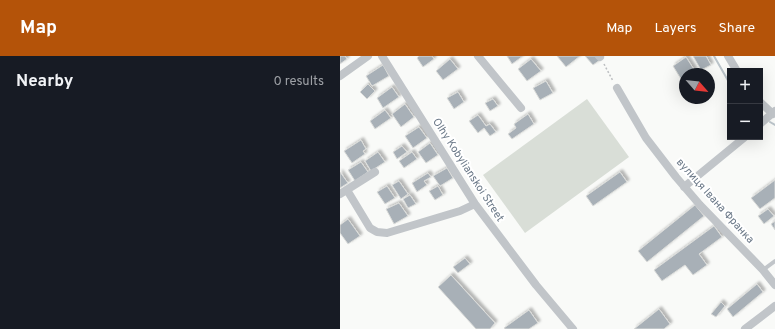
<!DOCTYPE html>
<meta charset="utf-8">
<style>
body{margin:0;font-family:Overpass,sans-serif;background:#242831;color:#f1f3f6}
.controls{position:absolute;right:12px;top:12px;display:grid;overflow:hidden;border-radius:0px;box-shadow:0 4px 16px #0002}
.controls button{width:36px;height:36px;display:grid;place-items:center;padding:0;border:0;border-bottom:1px solid #363941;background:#171b24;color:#f1f3f6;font:20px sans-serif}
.compass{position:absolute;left:339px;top:12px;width:36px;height:36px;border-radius:50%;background:#171b24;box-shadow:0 4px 16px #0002;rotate:118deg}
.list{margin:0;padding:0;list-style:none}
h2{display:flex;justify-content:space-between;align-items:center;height:52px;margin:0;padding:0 16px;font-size:17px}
h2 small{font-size:13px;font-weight:400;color:#9ea1a6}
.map{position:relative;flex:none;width:435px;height:273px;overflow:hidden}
header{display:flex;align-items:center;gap:24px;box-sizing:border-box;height:56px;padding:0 20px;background:#b45309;color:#fff}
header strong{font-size:19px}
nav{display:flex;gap:22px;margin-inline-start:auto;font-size:14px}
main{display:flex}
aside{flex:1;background:#171b24}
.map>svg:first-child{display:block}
</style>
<header>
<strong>Map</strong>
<nav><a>Map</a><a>Layers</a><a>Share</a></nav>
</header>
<main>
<aside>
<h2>Nearby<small>0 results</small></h2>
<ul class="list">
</ul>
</aside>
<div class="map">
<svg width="435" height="273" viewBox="0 0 435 273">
<defs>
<filter id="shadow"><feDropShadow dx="2.5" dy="-2.5" stdDeviation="1" flood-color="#0004"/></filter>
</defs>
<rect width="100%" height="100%" fill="#f9faf8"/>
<path fill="#d9ded7" d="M247 43 289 101 185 177 143 119Z"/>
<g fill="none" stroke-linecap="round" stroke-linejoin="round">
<path stroke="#bbc4ca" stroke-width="2" d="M374 0 390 28
M430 66 435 69"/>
</g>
<path fill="#a8b0b7" stroke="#dbdcda" filter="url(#shadow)" d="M0 0H5L7 3 0 8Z
M79 0H92L94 3 83 11 77 2Z
M167 0H183L172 8Z
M217 0H240L226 11Z
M245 0H257L260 4 253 9Z
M353 0H366L371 9 361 14Z
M346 1 355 15 350 18H345V21L341 23 333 10Z
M110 3 118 13 103 24 96 15Z
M191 3 201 15 187 25 178 13Z
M43 9 49 20 32 30 26 20Z
M206 25 213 37 200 44 193 32Z
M28 28 35 35 27 43 20 36Z
M52 31 59 41 43 52 37 42Z
M118 36 124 46 114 53 107 42Z
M153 43 158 50 150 55 145 47Z
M65 48 74 61 61 71 52 58Z
M45 54 51 62 35 73 30 65Z
M188 58 194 68 172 83 168 78 176 72 174 68Z
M138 59 146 70 150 68 156 76 150 80 144 72 138 77 129 65Z
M79 71 87 82 73 92 65 80Z
M21 84 26 93 23 95 25 98 12 107 4 95Z
M90 87 98 99 86 107 78 96Z
M62 90 67 96 57 103 53 96Z
M38 96 45 106 31 115 25 105Z
M72 96 77 103 64 112 59 105Z
M21 106 28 116 15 125 8 114Z
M107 112 113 122 100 130 93 120Z
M0 116 8 127 0 132Z
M280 116 287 126 253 150 246 140Z
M88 117 91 121 84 125 87 129 77 136 72 127Z
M435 124V142L420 153 411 142Z
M59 125 68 138 61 143 52 129Z
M47 130 55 142 45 148 37 136Z
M98 130 103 139 95 144 89 135Z
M70 139 76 148 68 152 63 143Z
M59 147 68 160 54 168 46 153Z
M355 149 364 160 307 206 298 195Z
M428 153 434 160 424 168 418 160Z
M8 163 20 180 8 188 0 177V169Z
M435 165V174L431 168Z
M374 170 382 181 359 198 367 209 353 219 345 209 322 225 314 214Z
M125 202 130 208 118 217 113 211Z
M111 219 155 267 150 273H136L98 231Z
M417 228 423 236 393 261 387 253Z
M381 246 385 250 376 261 371 258Z
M319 253 330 268 324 273H294Z
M189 254 198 267 189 273H165L164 272Z"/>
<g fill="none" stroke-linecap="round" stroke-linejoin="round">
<path stroke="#bcbec1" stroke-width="1.5" stroke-dasharray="2 2" stroke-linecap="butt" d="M264 8 273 25"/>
<path stroke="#c1c5c9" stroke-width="4" d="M423 214 435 205"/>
<path stroke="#c1c5c9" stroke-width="8" d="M42 0 135 148 196 229 233 273
M138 0 181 52
M259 0 260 1
M388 0 397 15
M0 20 28 0
M277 32 306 82 336 121 360 149 423 214 435 229
M420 46 433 58
M420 68 435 55
M344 131 405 81
M7 134 30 172 37 176 47 177 120 155 135 148
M0 138 35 116
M405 273 435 250"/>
</g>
<g text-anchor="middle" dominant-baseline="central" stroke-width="4" stroke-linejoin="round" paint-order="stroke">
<g font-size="11" fill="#6a7887" stroke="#fff">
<text transform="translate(128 114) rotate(57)">Olhy Kobylianskoi Street</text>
<text transform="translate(375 145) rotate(48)">вулиця Івана Франка</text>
</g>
</g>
</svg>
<div class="controls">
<button>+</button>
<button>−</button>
</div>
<svg class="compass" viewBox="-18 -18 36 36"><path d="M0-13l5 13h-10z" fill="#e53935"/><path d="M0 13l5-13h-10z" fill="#9ea1a6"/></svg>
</div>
</main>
